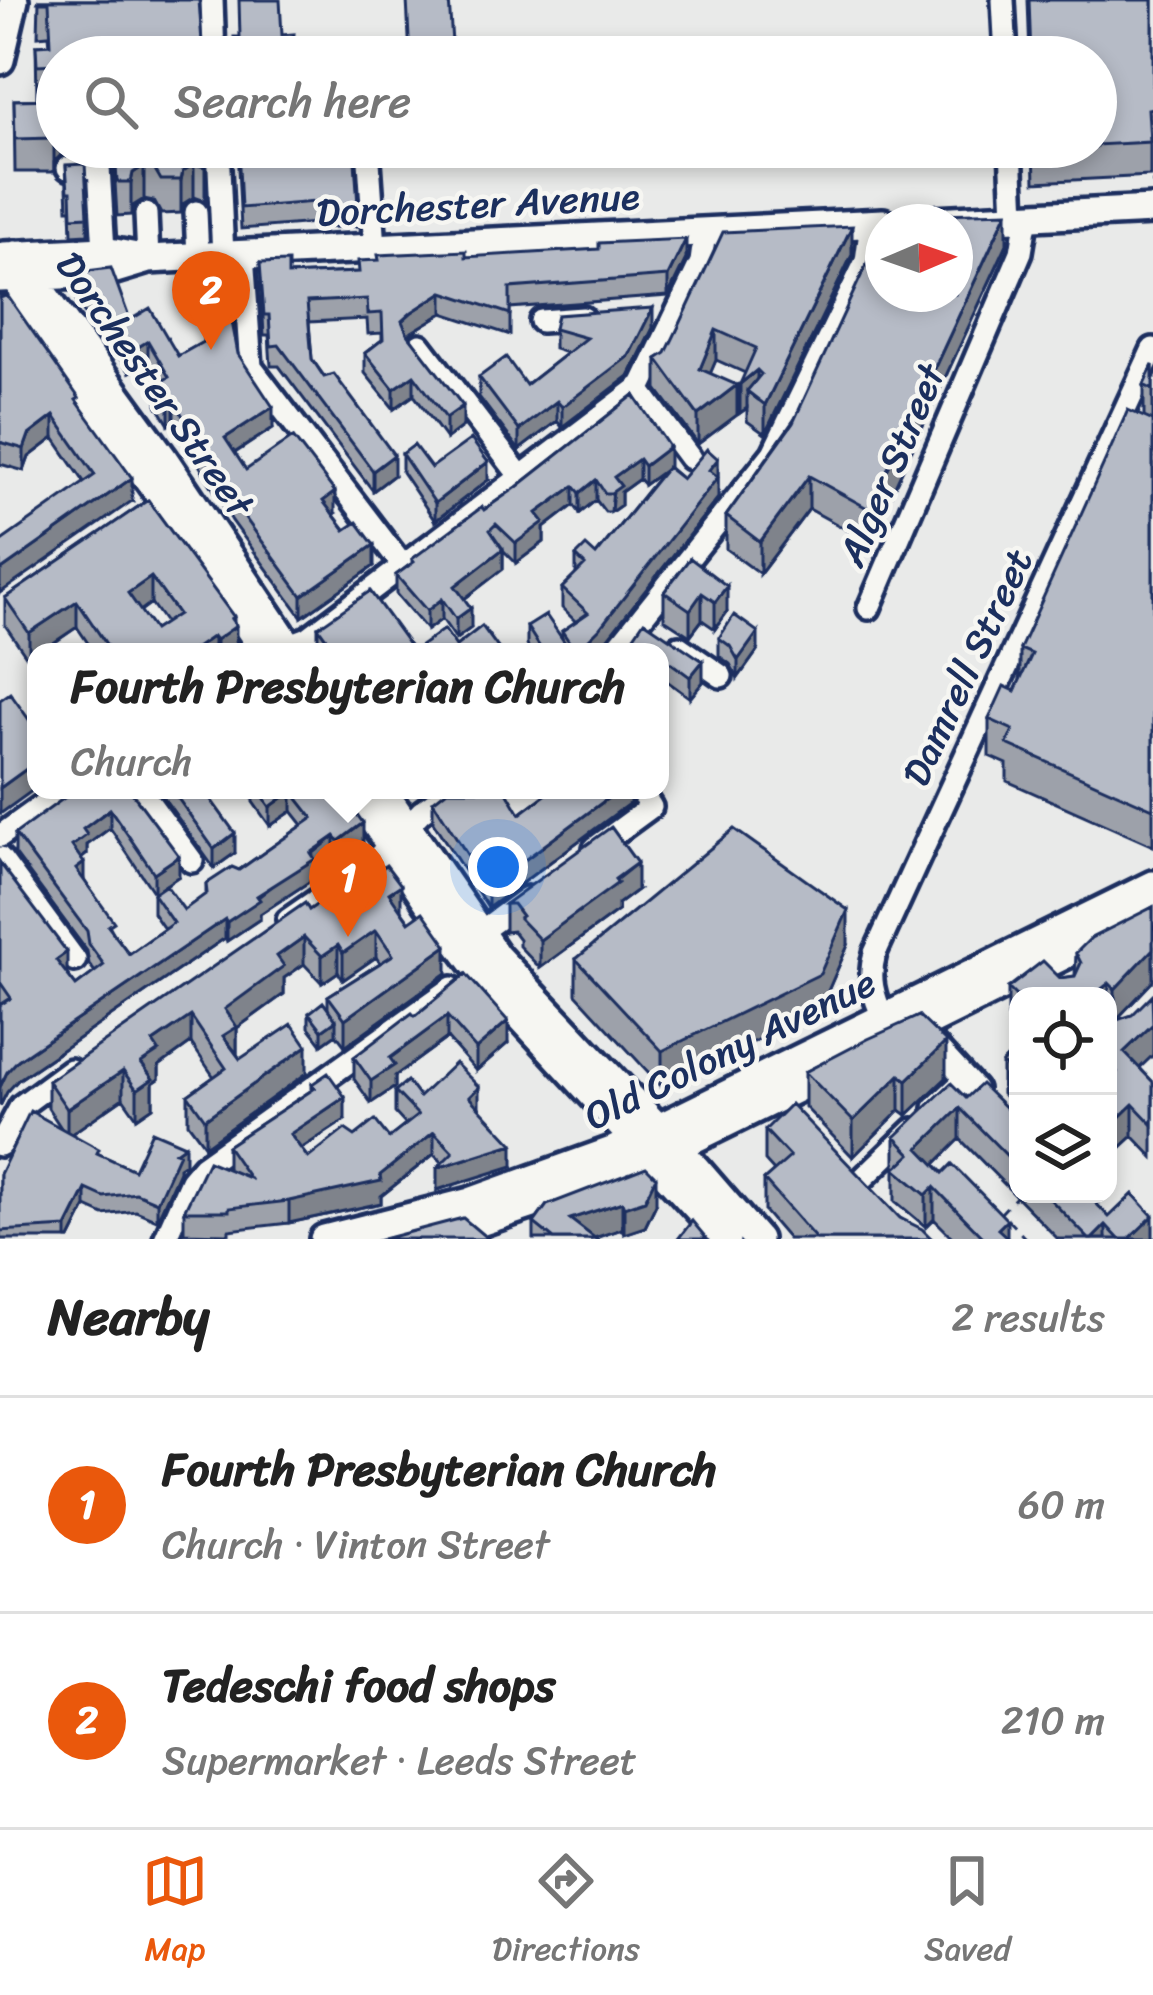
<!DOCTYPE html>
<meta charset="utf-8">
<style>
body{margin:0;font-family:Sriracha,sans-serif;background:#f6f6f6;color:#222}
.controls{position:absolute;right:36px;bottom:36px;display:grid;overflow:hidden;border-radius:24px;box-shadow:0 6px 18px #0003}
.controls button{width:108px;height:108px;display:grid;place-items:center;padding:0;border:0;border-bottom:3px solid #e0e0e0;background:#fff;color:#222;font:60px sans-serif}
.compass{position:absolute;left:865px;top:204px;width:108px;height:108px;border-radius:50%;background:#fff;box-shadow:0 6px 18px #0003;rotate:88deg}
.you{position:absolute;left:498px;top:867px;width:42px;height:42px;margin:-30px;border:9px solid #fff;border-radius:50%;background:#1a73e8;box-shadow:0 0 0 18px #1a73e833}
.badge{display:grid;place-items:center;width:78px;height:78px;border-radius:50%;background:#ea580c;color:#fff;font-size:39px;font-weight:700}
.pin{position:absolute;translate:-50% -99px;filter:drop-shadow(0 3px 6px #0008)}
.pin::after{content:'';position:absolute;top:63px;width:42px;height:36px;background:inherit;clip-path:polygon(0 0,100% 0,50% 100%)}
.popup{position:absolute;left:27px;top:643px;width:642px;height:156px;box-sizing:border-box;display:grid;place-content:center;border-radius:24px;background:#fff;filter:drop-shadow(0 3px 9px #0005);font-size:39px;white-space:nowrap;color:#767676}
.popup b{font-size:45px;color:#222}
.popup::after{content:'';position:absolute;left:50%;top:100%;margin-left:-24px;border:24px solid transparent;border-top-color:#fff}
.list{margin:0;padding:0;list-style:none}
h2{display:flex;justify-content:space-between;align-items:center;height:156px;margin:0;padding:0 48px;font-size:51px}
h2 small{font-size:39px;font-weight:400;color:#767676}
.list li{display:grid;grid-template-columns:78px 1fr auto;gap:36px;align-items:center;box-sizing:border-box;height:216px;padding:0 48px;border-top:3px solid #e0e0e0}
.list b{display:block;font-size:45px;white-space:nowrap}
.list p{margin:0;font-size:39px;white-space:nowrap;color:#767676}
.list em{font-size:39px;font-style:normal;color:#767676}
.icon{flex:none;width:66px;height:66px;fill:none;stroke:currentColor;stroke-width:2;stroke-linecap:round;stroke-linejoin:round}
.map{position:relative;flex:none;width:1153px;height:1239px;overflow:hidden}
.search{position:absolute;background:#fff;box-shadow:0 6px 18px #0003;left:36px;right:36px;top:36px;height:132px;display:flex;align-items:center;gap:30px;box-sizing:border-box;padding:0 42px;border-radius:66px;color:#767676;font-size:45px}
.sheet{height:588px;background:#fff}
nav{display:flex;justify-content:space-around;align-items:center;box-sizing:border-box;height:168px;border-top:3px solid #e0e0e0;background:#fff;font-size:33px;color:#767676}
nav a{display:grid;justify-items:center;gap:6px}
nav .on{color:#ea580c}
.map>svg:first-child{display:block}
</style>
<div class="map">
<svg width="1153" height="1239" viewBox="0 0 1153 1239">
<rect width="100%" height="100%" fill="#e9eae9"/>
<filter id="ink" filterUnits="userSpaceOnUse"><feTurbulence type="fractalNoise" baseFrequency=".00833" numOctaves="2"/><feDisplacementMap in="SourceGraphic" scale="24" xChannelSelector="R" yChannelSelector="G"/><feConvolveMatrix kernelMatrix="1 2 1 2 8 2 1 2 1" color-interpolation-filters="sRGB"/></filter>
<g filter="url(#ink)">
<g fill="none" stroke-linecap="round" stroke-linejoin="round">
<g stroke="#1b2f5e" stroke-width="30">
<path id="minor" d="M212 0 214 57
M1003 0 1006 57
M218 147 223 256
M368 147 375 248
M1011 147 1014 217
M68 168 99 167 104 251
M196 212 198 257
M146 214 148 259
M243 255 251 367 403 566
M541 321 583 318
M420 345 521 477
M638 388 690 458
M869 608 1021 252 1027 216
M679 647 721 676
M279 649 308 638 642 385 701 262 705 232
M614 652 773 453 866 261 871 224
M140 790 192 861
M0 836 64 790
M595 848 651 807 640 790
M0 858 75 960
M288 920 376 859 421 812 451 790
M469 940 527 898
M884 1019C873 996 868 978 875 953L1153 349
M927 1037 975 1089
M935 1108 966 1079
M0 1145 21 1106 70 1070
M857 1184 913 1130
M165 1239 191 1180 203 1166 452 988"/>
</g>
<g stroke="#1b2f5e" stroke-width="36">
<path id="major" d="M0 60 14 0
M914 222 1153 210
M15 255 163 458 293 652
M4 256 104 251 148 259
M17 265 24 300 34 321 162 498 265 652
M0 278 102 273 148 259 883 223
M353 790 428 902 485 978 726 1239
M382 790 496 956 692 1164 757 1239
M893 1040 1153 911
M324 1239 470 1202 612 1151 1153 885
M429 1239 620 1175 838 1068"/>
</g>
<path stroke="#1b2f5e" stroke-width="3" stroke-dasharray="9 9" stroke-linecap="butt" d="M1151 183H1153
M1019 1194 1001 1213 1026 1239"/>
<use href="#minor" stroke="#f6f6f2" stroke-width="21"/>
<use href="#major" stroke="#f6f6f2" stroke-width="27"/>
</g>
<path fill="#9da1aa" stroke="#1b2f5e" stroke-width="3" fill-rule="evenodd" d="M39 0H199L57 57V97L37 98 36 45H50L49 35 38 36Z
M1028 0H1153V142L1150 143V176L1035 182 1034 147H1096V57H1030Z
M57 99V147H205V201L194 197 183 204 181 213 161 214 154 201 144 199 133 206 131 215 117 216 114 166 107 154 61 155 54 162V172H15L14 100Z
M237 147 284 155 325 153V147H354L358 226 319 228 315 223 241 229Z
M66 165 88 216V234L72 235 71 209H68Z
M1007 244 869 542 809 509 760 574 726 549V516L883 294Z
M852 255 765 434 747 421V408L740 413 745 373 716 360 710 373 737 415 698 444 657 389V359Z
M466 257 686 259 668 296 510 308V335L443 313 412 332 409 335 463 426 446 439 414 395 394 409 365 373V353L382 340V333L368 334 367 319 309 322 312 359 394 475 373 491 279 366H271L269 335H264L260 263 288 275 358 272Z
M78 272 130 320 178 356 203 342V324L238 354 273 428 235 453 246 470 335 513 333 514 374 566 302 617 232 521 174 422 169 425 157 405V384L160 382 148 362 130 372 77 304Z
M0 298 79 404 132 501 85 483 54 438 29 457 24 471 0 464Z
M653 328 629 376 562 427 557 421 519 450 479 397V377L526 385 567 353 554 349V329Z
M1153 365V846L1007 781V764L989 756V719L1015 691 1020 680V649L1144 417V385Z
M634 395 668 467 682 479 718 459V498L600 648 596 652H531L527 645V627L562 638V631L576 622 562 608V588L576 575V556L596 555 664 470 644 485 639 479 621 492V505L611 512H605L596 500 580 513 574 505 544 528V542L516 563 503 550V569L464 599 471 628 456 639 442 619 427 630 396 594V575L412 563V559L517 487Z
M402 454 431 468 488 480 435 521 402 472Z
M148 500 234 623 236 652H94L77 627 29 660 5 625V598ZM151 603 165 623 154 630 140 611Z
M690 558 727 612 715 629 702 620 690 636 664 619V592Z
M644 621 703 682 690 698 660 676V652Z
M318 627 412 652 456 646 501 652H320L318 649Z
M719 638 758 650 738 678 730 664 719 656Z
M130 790 179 876 154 893 110 828 87 845V854L81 859 84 880 114 934 129 954 164 929 153 913V894L184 910 206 895V884L239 870 303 825 292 811 270 826 253 802V790H340L363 843 339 861 335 856 315 870V878L260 914V919L227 941 225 938 18 1080 7 1092 0 1106V863L66 973 76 986 95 972 89 964 87 951 15 854V834Z
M158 790H204L235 853 214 868Z
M542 790H630V803L488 908 433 822V801L520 814 545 795Z
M637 890 618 904V911L540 968 519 946V939L513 931 505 932V904Z
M1153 907V981L1116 1020 1140 1068 1153 1082V1157L1133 1136 1108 1159V1026L1115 1020 1109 1014 1018 996V1030L1008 1019V988L1075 976 1076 953Z
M309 910H401L447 973 345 1046 336 1034 322 1044 309 1027V1013L328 1009V996L380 963 376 957 343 980 338 972 322 983 304 964 284 978V994L237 1028V1054L240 1059 307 1073 205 1146 188 1123V1095L214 1077 191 1043 159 1066V1079L153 1083V1107L137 1118 123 1098 71 1134 99 1154 134 1170 185 1163 179 1167V1171L157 1220 136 1211 104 1215 86 1207 70 1239H0V1174L61 1128 48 1108V1081Z
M848 945 820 1009 662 1087 576 994V959Z
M466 974 508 1043 476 1071 447 1038 395 1076V1087L371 1103 354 1079V1057L415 1016Z
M919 1016 946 1078 907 1115 900 1110 853 1157 805 1107V1072Z
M1018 1047V1111L1002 1094V1063Z
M312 1084 345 1120 301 1149 308 1158 355 1136 389 1138 406 1125 395 1113V1091L419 1097 479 1107 513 1166 437 1190 442 1162 434 1154 381 1196V1203L289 1223 229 1230V1234L184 1233V1211L227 1169V1146L312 1090Z
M966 1098 1013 1115 1018 1114V1194H1087L1109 1217 1153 1239H1058L960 1139 935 1164 1009 1239H954L934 1219 926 1227 895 1201V1137Z
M765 1130 900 1218 932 1239H788L764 1211V1180L774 1171 765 1161Z
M656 1204 645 1227 624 1234 622 1229 595 1238 596 1239H534V1223L547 1205Z"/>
<path fill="#7f838b" stroke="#1b2f5e" stroke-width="3" d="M57 126V147H61V155L54 162V172V129Z
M194 164V197L183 204 181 213V180L183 171Z
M144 166V199L133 206 131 215V182L133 173Z
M1007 212V244L869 542V509Z
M852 226V255L765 434V405Z
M686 239V259L668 296V276Z
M443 292V313L412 332 402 341V321L412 312Z
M653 308V328L629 376 562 427V407Z
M716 330V360L700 398V369Z
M148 341V362L130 372V352Z
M757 370V399L747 391V408L740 413V384Z
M414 375V395L394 409V389Z
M737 385V415L698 444V415Z
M174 401V422L169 425V404Z
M557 401V421L519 450V430Z
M463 406V426L446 439V418Z
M273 407V428L225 459V438Z
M54 416V438L29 457 24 471V449L29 435Z
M669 447V467L644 485V466Z
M394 455V475L373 491V471Z
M639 459V479L621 492V505L611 512 614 477Z
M718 459V498L600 648 596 652H576Z
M488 462V480L435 521V503Z
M809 476V509L760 574V542Z
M132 478V501L0 593V571Z
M596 480V500L580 513V493Z
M574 486V505L544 528V542L516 563V543L537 513Z
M335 492V513L323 521V501Z
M374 545V566L302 617V596Z
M503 549V569L455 606V586Z
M151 577V603L128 620V593Z
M727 586V612L715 629V602Z
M702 593V620L690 636V610Z
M442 599V619L427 630V611Z
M77 601V627L40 652H36V655L29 660V633Z
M471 608V628L456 639V619Z
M234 617V627L236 626V652H216V640Z
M758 632V650L738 678V660Z
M213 636V652H190Z
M703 661V682L690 698V677Z
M36 762V788L0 814V788Z
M619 790H630V803L488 908V887Z
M292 791V811L270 826V807Z
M110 809V828L87 845V854L72 866V846L83 829Z
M363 823V843L339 861V841Z
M235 833V853L214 868V849Z
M335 836V856L315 870V878L260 914V919L227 941V922Z
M179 856V876L154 893V873Z
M84 863V883L76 869Z
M637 863V890L618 904V911L540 968V940Z
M401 885V913L389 893Z
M848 910V945L820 1009 662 1087V1051Z
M225 919V938L18 1080 7 1092 0 1106V1087L7 1072 18 1060Z
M376 930V957L343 980V953Z
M304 937V964L284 978V994L237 1028V1054L223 1036 225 1009 277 956Z
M338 945V972L322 983V956Z
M447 946V973L345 1046V1019Z
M1153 949V981L1115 1021V989Z
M67 952V972L56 980V960Z
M1109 983 1108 1014V996H1093Z
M191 1016V1043L159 1066V1079L153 1083V1107L137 1118V1090L141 1063 153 1042Z
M447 1016V1038L395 1076V1087L371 1103V1081L390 1058Z
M336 1020V1034L322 1044V1030Z
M508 1021V1043L476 1071V1049Z
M1153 1024V1055L1124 1083V1052Z
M946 1042V1078L907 1115V1080Z
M307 1046V1073L205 1146V1119Z
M123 1071V1098L67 1137V1109Z
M900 1075V1110L853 1157V1121Z
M479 1087V1110L469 1097Z
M345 1097V1120L290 1156V1134Z
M1133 1104V1136L1108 1159V1128Z
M960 1108V1139L919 1180V1148Z
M434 1132V1154L381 1196V1203L289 1223V1201L380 1175Z
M513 1144V1166L437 1190V1168Z
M185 1145V1163L179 1167V1171L157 1220V1202L175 1152Z
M656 1177V1204L645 1227 624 1234V1207Z
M934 1187V1219L926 1227V1195Z
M86 1189V1207L70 1239H67V1227Z
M622 1202V1229L591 1239 570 1219Z
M1153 1216V1239H1129Z
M1007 1220V1239L998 1229Z
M1106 1225V1239H1092Z"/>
<path fill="#b6bbc6" stroke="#1b2f5e" stroke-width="3" fill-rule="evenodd" d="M39 0H199L203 57H57V64L37 65 36 45 51 44 49 2H38Z
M239 0H280L282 35 294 34 292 57H235L234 37H240Z
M407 0H449L453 57H410Z
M1029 0H1153V108L1148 109 1150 142 1096 145V57H1031Z
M57 99V126L54 129V138L15 139 14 100Z
M115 147H205V167L194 164 183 171 181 180H161L154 168 144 166 133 173 131 182H117Z
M238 147H284V155L326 153V147H354L358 205 319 207 315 202 241 208Z
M85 164 88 216 72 217 71 191H68L66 165Z
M1007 212 869 509 809 476 760 542 726 516 793 423 880 235 882 222 890 216 902 222H883V294H955V222H937L941 214Z
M852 226 765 405 747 391 761 374 757 370 740 384 756 348 716 330 700 369 737 385 698 415 657 359 666 353 681 322 723 232Z
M686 239 668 276 510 288V314L443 292 412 312 402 321 407 333 463 406 446 418 414 375 394 389 365 353 383 339 382 313 368 314 367 299 307 302 312 359 324 377 334 374 394 455 373 471 279 345 271 346 269 315H264L260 263 288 262V275L359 272 358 261 379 260 378 255 466 251V257L599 249V243Z
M111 268 130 320 150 308 178 356 210 338 203 324 230 311 238 354 273 407 225 438 246 470 293 437 335 492 323 501 345 530 357 522 374 545 302 596 232 500 174 401 169 404 157 384 169 377 148 341 130 352 77 283 78 272Z
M5 296 9 298 79 398 76 400 132 478 0 571V542L95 475 54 416 29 435 24 449 0 442V298Z
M653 308 629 356 562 407 557 401 519 430 479 377 506 357 526 385 586 338 554 329 557 315Z
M1153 365V390L1144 385Z
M634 395 669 447 644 466 639 459 614 477 621 486 611 493H605L596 480 580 493 574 486 537 513 544 522 516 543 496 524 490 530 503 549 455 586 471 608 456 619 442 599 427 611 396 575 414 562 412 559 482 507 484 510 517 487Z
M1128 410 1153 421V809L1007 744 1013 730 989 719 1004 686 1015 691 1032 654 1020 649Z
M471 439 488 462 435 503 402 454 414 445 431 468Z
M707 449 718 459 709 470 718 477 600 628 576 652 562 631 588 613 562 588 585 565 576 556 586 546 596 555 667 467 682 479Z
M148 500 234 617 231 619 236 626 216 640 213 636 190 652H95L106 644 77 601 29 633 5 598ZM151 577 178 614 154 630 128 593Z
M690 558 727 586 715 602 702 593 690 610 664 592Z
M370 591 412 649 408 652H336L318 627Z
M546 615 565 643 553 652H543L527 627Z
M734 615 758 632 738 660 730 646 719 638Z
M644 621 703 661 690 677 660 655V652H623Z
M482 626 501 652H412L444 629 456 646Z
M10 693 30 721 36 717V762L0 788V700Z
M75 790H130L179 856 154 873 110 809 83 829 87 835 72 846 84 863 76 869 114 922 108 926 129 954 173 923 153 894 166 885 184 910 207 893 206 884 232 867 239 870 313 818 292 791 270 807 258 790H340L363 823 339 841 335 836 311 853 315 859 257 896 260 900 227 922 225 919 18 1060 7 1072 0 1087V1005L11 998 0 982V863L67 952 56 960 76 986 104 965 89 944 87 931 15 834Z
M172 790H204L235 833 214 849Z
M447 790H506L520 814 552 790H619L488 887 433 801Z
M611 827 637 863 615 879 618 883 540 940 519 918 522 916 513 904H505Z
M734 829 848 910 820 974 662 1051 576 959Z
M386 865 401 885 389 893 409 922 423 912 447 946 345 1019 328 996 393 955 376 930 343 953 338 945 322 956 304 937 277 956 284 966 225 1009 237 1027 223 1036 240 1059 292 1024 307 1046 205 1119 188 1095 226 1068 191 1016 153 1042 159 1051 141 1063 153 1079 137 1090 123 1071 67 1109 48 1081 305 903 309 910 371 867 375 873Z
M1153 907V949L1115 989 1109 983 1093 996H1018V998L1008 988 1043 961 1060 978 1075 976 1081 963 1076 953 1091 938Z
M466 974 508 1021 476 1049 447 1016 390 1058 395 1065 371 1081 354 1057 412 1013 415 1016Z
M1152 995 1153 1024 1124 1052 1153 1082V1125L1133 1104 1108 1128V1080L1117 1072 1108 1062V1026L1114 1021 1132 1015Z
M323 1002 336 1020 322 1030 309 1013Z
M919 1016 946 1042 907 1080 900 1075 853 1121 805 1072 868 1039Z
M1018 1047V1080L1002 1063Z
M455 1063 479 1087 469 1097 513 1144 437 1168 453 1152 434 1132 380 1175 381 1181 289 1201 229 1208V1211H184L208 1161 249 1178 227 1146 315 1088 312 1084 328 1073 345 1097 290 1134 308 1158 345 1129 355 1136 375 1120 389 1138 418 1115 395 1091 407 1081 419 1097Z
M951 1083 966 1098 981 1084 1013 1115 1018 1114V1167L960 1108 919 1148 943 1173 952 1164 1007 1220 998 1229 1009 1239H985L934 1187 926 1195 895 1169 911 1154 895 1137Z
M791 1104 900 1218 922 1229 932 1239H816L764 1180 790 1157 765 1130Z
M30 1111 99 1149 97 1153 134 1170 152 1131 185 1145 175 1152 179 1153 157 1202 136 1193 104 1197 86 1189 67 1227 0 1231V1174Z
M646 1167 656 1177 645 1200 624 1207 622 1202 570 1219 596 1239H554L534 1223 547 1205Z
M1045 1194H1087L1109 1217 1133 1194 1153 1216 1129 1239H1119L1106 1225 1092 1239H1089Z
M463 1218 488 1239H383Z
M692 1221 707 1239H678Z"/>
</g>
<g text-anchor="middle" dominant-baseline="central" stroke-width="9" stroke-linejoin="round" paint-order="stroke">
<g font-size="39" fill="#1b2f5e" stroke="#f6f6f2">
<text transform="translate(478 204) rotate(-3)">Dorchester Avenue</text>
<text transform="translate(155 384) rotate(55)">Dorchester Street</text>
<text transform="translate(891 465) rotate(-67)">Alger Street</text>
<text transform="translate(967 667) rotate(-65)">Damrell Street</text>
<text transform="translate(730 1049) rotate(-26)">Old Colony Avenue</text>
</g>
</g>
</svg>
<div class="controls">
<button><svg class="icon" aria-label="locate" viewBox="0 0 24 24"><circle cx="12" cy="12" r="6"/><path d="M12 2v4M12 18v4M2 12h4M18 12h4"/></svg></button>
<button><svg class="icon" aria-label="layers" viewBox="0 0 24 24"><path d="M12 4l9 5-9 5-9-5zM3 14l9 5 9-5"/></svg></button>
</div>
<svg class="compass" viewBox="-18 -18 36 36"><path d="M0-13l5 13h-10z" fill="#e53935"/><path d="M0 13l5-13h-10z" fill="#767676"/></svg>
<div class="you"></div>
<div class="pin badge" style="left:348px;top:937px">1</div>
<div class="popup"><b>Fourth Presbyterian Church</b>Church</div>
<div class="pin badge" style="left:211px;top:350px">2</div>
<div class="search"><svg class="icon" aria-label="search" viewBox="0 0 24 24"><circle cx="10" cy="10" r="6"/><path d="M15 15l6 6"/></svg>Search here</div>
</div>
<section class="sheet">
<h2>Nearby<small>2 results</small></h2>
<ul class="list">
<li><span class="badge">1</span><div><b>Fourth Presbyterian Church</b><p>Church · Vinton Street</p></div><em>60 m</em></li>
<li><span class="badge">2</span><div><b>Tedeschi food shops</b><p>Supermarket · Leeds Street</p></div><em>210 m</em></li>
</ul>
</section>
<nav>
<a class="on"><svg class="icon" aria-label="map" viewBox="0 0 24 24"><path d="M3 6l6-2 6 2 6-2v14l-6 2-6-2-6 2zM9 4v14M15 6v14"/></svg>Map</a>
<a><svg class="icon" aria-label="directions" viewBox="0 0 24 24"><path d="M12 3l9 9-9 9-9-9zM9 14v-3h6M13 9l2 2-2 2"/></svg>Directions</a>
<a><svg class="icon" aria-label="saved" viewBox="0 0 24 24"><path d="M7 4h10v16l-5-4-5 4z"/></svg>Saved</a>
</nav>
